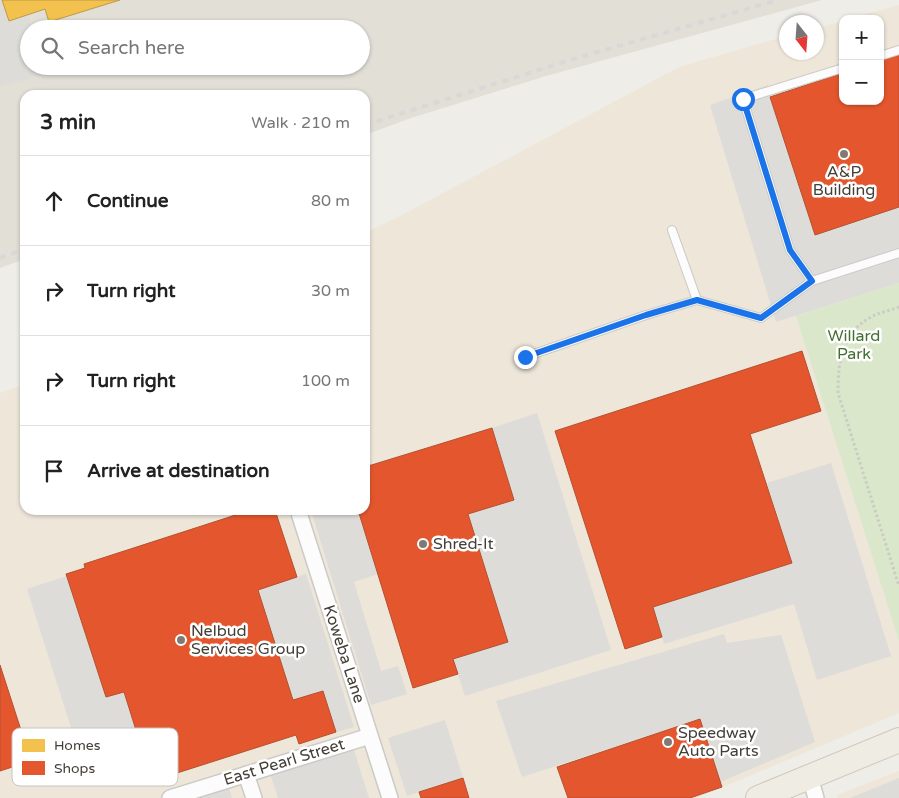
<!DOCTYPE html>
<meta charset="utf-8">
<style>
body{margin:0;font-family:"Varela Round",sans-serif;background:#f6f6f6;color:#222}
.controls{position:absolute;right:15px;top:15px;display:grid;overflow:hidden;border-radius:10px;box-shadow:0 1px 4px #0004}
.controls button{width:45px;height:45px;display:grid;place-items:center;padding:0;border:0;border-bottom:1px solid #e0e0e0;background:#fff;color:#222;font:25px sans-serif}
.compass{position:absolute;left:779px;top:15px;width:45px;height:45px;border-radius:50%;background:#fff;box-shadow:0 1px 4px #0004;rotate:163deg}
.stop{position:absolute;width:15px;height:15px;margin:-11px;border:4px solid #1a73e8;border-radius:50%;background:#fff}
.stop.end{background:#1a73e8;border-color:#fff;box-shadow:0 1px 5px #0008}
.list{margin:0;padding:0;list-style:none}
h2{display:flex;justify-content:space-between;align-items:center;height:65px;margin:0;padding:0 20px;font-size:21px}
h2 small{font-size:16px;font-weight:400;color:#767676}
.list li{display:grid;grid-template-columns:32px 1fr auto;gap:15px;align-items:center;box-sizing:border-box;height:90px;padding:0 20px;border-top:1px solid #e0e0e0}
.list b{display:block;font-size:19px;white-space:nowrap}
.list em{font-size:16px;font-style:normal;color:#767676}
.icon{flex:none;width:28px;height:28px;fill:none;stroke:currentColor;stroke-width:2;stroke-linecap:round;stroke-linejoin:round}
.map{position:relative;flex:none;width:899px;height:798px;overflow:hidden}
.search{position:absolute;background:#fff;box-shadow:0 1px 4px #0004;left:20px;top:20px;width:350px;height:55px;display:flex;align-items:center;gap:12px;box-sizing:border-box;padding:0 18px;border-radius:28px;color:#767676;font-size:19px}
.panel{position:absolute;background:#fff;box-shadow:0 1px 4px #0004;left:20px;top:90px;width:350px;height:425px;border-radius:15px}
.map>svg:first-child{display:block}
</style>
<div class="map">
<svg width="899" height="798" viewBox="0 0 899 798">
<rect width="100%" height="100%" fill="#eeede8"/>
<path fill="#e1dfd6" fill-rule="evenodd" d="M0 0H822L546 76 411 118 365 135V95H25V259L0 268ZM29 29H361V66H29Z"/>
<path fill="#ede6d9" d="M899 5V283L796 316 899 641V713L697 798H0V393L25 384V510H365V233L404 214 679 67 786 36V52H816L817 28 843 21V101H880V19H849Z
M899 771V798H838L837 795Z"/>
<path fill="#dae7ca" d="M899 283V641L796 316Z"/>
<path fill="#dddcd8" d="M0 0H2L9 21 28 15 32 29H29V66H44L46 73 0 87Z
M768 85 770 97 815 235 899 207V283L776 322 710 105Z
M537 413 611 650 465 696 453 659 508 642 468 514 514 499 492 428Z
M831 463 891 656 817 680 794 604 664 644 653 607 792 563 767 483Z
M311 510H358L378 574 354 582 381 671 398 666 407 694 371 705Z
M306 574 354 727 336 732 323 691 293 700 258 590Z
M67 576 106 697 124 692 148 768 90 787 27 589Z
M724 634 727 643 781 635 815 742 720 782 699 719 522 777 496 701Z
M445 720 463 778 407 796 388 738Z
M353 747 369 798H278L270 773Z
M899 778V798H850Z
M229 788 232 798H197Z"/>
<path fill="#f2c14e" stroke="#be9a47" d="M2 0H120L49 22 45 9 9 21Z"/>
<path fill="#e4572e" stroke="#b45030" d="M899 54V207L815 235 770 97 843 73V101H880V61Z
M802 351 821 411 750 434 792 563 653 607 662 637 625 649 555 431Z
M492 428 514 500 468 514 508 642 453 659 458 674 413 688 358 510H365V467Z
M251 510H275L297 577 258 590 293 700 323 691 336 732 299 744 296 735 152 781 124 692 106 697 66 574 85 568 84 564Z
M0 665 31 761 0 771Z
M700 719 722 787 690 798H568L557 767Z
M463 778 469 798H421L419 792Z"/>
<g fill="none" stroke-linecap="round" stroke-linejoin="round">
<g stroke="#cccac6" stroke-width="10">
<path id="lane" d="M880 56 899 50
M843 68 743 99 790 250 812 281 899 253
M672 230 697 300
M525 357 646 315 697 300 761 318 812 281"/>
</g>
<g stroke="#cccac6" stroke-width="18">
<path id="street" d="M298 510 390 798
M246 774 254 798
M810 777 816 798
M170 798 370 736"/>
</g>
<g stroke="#cfc9b7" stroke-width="26">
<path id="primary" d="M758 798 899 740"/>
</g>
<path stroke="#cccbc6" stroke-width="3" stroke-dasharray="2.5 2.5" stroke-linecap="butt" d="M899 307C891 310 881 312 873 316 841 332 838 362 838 393L899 586"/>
<use href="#lane" stroke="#fcfcfc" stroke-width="8"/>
<use href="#street" stroke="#fcfcfc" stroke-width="15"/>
<use href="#primary" stroke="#efece4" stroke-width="24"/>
<path stroke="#d8d8d7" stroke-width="4" stroke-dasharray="6 6" stroke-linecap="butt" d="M365 125 570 60 778 0
M0 258 25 249"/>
</g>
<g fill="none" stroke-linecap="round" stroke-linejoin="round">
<path stroke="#1a73e8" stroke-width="6" d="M525 357 646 315 697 300 761 318 812 281 790 250 743 99"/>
</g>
<g fill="#7f7b74" stroke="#fff" stroke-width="2">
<circle cx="844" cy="154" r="5"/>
<circle cx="423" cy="544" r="5"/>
<circle cx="181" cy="640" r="5"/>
<circle cx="668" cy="742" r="5"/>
</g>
<g text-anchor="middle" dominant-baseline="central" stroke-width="5" stroke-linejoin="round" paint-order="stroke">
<g font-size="16" fill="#433e36" stroke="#fff" text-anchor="start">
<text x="844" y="172" text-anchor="middle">A&amp;P<tspan x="844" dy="18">Building</tspan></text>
<text x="433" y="544">Shred-It</text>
<text x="191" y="631">Nelbud<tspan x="191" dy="18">Services Group</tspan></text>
<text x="678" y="733">Speedway<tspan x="678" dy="18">Auto Parts</tspan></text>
</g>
<g font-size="16" fill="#436e2f" stroke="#fff">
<text x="854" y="336">Willard<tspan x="854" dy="18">Park</tspan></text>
</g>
<g font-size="16" fill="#433e36" stroke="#fff">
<text transform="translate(344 654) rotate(72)">Koweba Lane</text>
<text transform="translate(284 762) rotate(-17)">East Pearl Street</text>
</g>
</g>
<rect x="12" y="728" width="166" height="58" rx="8" fill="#fff" stroke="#c7c5c3" stroke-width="1"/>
<rect x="22" y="739" width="23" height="13" fill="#f2c14e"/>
<rect x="22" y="761" width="23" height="14" fill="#e4572e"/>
<g font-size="14" fill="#433e36">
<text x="54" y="750">Homes</text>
<text x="54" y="773">Shops</text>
</g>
</svg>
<div class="controls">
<button>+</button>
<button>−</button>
</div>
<svg class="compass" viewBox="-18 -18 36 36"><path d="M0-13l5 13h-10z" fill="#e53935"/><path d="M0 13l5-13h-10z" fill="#767676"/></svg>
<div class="stop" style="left:743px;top:99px"></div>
<div class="stop end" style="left:525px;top:357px"></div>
<div class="search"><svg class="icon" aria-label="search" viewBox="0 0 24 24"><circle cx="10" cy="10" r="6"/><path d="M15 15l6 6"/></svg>Search here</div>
<section class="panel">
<h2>3 min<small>Walk · 210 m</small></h2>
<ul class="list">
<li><svg class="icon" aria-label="ahead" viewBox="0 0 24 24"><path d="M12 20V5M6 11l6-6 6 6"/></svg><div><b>Continue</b></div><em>80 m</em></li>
<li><svg class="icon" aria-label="right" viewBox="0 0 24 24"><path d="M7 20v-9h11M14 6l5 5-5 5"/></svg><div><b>Turn right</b></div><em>30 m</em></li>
<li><svg class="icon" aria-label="right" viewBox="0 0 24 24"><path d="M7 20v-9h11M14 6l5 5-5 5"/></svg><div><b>Turn right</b></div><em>100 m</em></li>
<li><svg class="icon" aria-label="arrive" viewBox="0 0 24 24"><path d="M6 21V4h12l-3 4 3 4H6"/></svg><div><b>Arrive at destination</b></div></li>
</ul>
</section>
</div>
